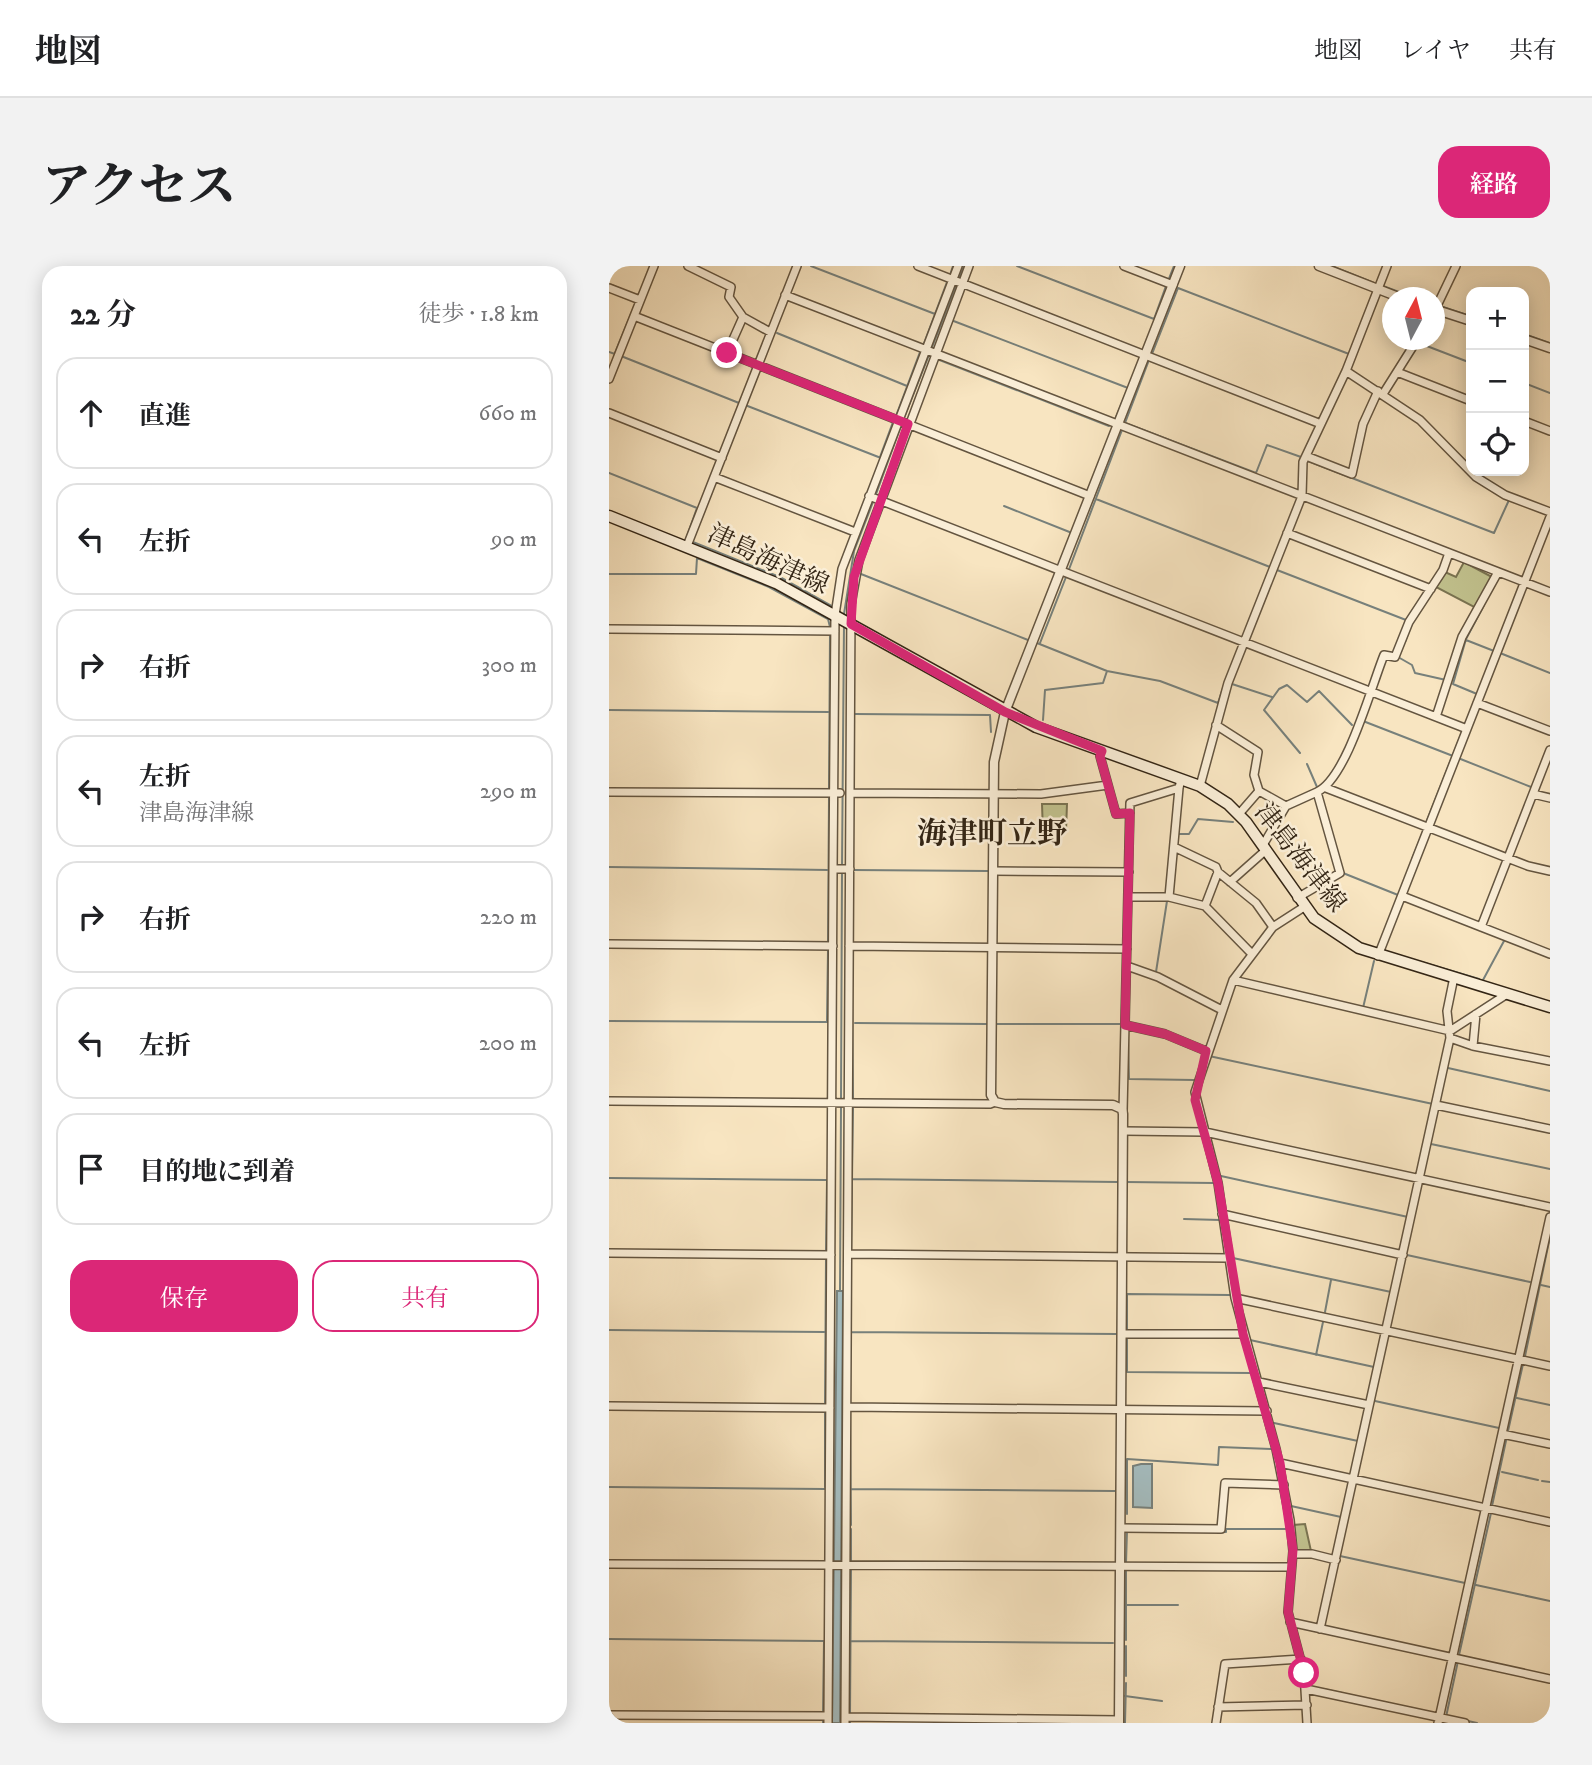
<!DOCTYPE html>
<html lang="ja">
<meta charset="utf-8">
<style>
body{margin:0;font-family:"IM FELL DW Pica","Noto Serif JP",serif;background:#f2f2f2;color:#202124}
.controls{position:absolute;right:21px;top:21px;display:grid;overflow:hidden;border-radius:14px;box-shadow:0 4px 18px #0003}
.controls button{width:63px;height:63px;display:grid;place-items:center;padding:0;border:0;border-bottom:2px solid #e0e0e0;background:#fff;color:#202124;font:35px sans-serif}
.compass{position:absolute;left:773px;top:21px;width:63px;height:63px;border-radius:50%;background:#fff;box-shadow:0 4px 18px #0003;rotate:7deg}
.stop{position:absolute;width:21px;height:21px;margin:-16px;border:5px solid #db2777;border-radius:50%;background:#fff}
.stop.end{background:#db2777;border-color:#fff;box-shadow:0 2px 7px #0008}
.list{margin:0;padding:0;list-style:none}
h2{display:flex;justify-content:space-between;align-items:center;height:91px;margin:0;padding:0 28px;font-size:30px}
h2 small{font-size:23px;font-weight:400;color:#757577}
.list li{display:grid;grid-template-columns:46px 1fr auto;gap:21px;align-items:center;box-sizing:border-box;height:112px;margin:0 14px 14px;padding:0 14px;border:2px solid #e0e0e0;border-radius:21px}
.list b{display:block;font-size:26px;white-space:nowrap}
.list p{margin:0;font-size:23px;white-space:nowrap;color:#757577}
.list em{font-size:23px;font-style:normal;color:#757577}
.actions{display:flex;gap:14px;padding:21px 28px}
.actions a{flex:1;padding:16px 0;border:2px solid #db2777;border-radius:21px;text-align:center;font-size:24px;color:#db2777}
.actions .main{background:#db2777;color:#fff}
.icon{flex:none;width:38px;height:38px;fill:none;stroke:currentColor;stroke-width:2;stroke-linecap:round;stroke-linejoin:round}
.map{position:relative;flex:none;width:941px;height:1457px;overflow:hidden;border-radius:21px}
header{display:flex;align-items:center;gap:42px;box-sizing:border-box;height:98px;padding:0 35px;background:#fff;border-bottom:2px solid #e0e0e0}
header strong{font-size:33px}
nav{display:flex;gap:38px;margin-inline-start:auto;font-size:24px}
.intro{display:flex;align-items:center;justify-content:space-between;box-sizing:border-box;height:168px;padding:0 42px}
h1{margin:0;font-size:49px}
.button{padding:18px 32px;border-radius:21px;background:#db2777;color:#fff;font-size:24px;font-weight:700}
main{display:flex;gap:42px;padding:0 42px}
aside{flex:1;background:#fff;border-radius:21px;box-shadow:0 4px 18px #0003}
.map>svg:first-child{display:block}
</style>
<header>
<strong>地図</strong>
<nav><a>地図</a><a>レイヤ</a><a>共有</a></nav>
</header>
<div class="intro"><h1>アクセス</h1><a class="button">経路</a></div>
<main>
<aside>
<h2>22 分<small>徒歩 · 1.8 km</small></h2>
<ul class="list">
<li><svg class="icon" aria-label="ahead" viewBox="0 0 24 24"><path d="M12 20V5M6 11l6-6 6 6"/></svg><div><b>直進</b></div><em>660 m</em></li>
<li><svg class="icon" aria-label="left" viewBox="0 0 24 24"><path d="M17 20v-9H6M10 6l-5 5 5 5"/></svg><div><b>左折</b></div><em>90 m</em></li>
<li><svg class="icon" aria-label="right" viewBox="0 0 24 24"><path d="M7 20v-9h11M14 6l5 5-5 5"/></svg><div><b>右折</b></div><em>300 m</em></li>
<li><svg class="icon" aria-label="left" viewBox="0 0 24 24"><path d="M17 20v-9H6M10 6l-5 5 5 5"/></svg><div><b>左折</b><p>津島海津線</p></div><em>290 m</em></li>
<li><svg class="icon" aria-label="right" viewBox="0 0 24 24"><path d="M7 20v-9h11M14 6l5 5-5 5"/></svg><div><b>右折</b></div><em>220 m</em></li>
<li><svg class="icon" aria-label="left" viewBox="0 0 24 24"><path d="M17 20v-9H6M10 6l-5 5 5 5"/></svg><div><b>左折</b></div><em>200 m</em></li>
<li><svg class="icon" aria-label="arrive" viewBox="0 0 24 24"><path d="M6 21V4h12l-3 4 3 4H6"/></svg><div><b>目的地に到着</b></div></li>
</ul>
<div class="actions"><a class="main">保存</a><a>共有</a></div>
</aside>
<div class="map">
<svg width="941" height="1457" viewBox="0 0 941 1457">
<rect width="100%" height="100%" fill="#f8e5c1"/>
<filter id="stains"><feTurbulence type="fractalNoise" baseFrequency=".00286" numOctaves="4"/><feColorMatrix values="0 0 0 0 .2 0 0 0 0 .09 0 0 0 0 .02 0 0 0 .5 -.17"/></filter>
<radialGradient id="worn" r=".72"><stop offset=".6" stop-color="#630" stop-opacity="0"/><stop offset="1" stop-color="#630" stop-opacity=".3"/></radialGradient>
<path fill="#c2c38f" stroke="#7a7452" stroke-width="2" d="M855 296 883 311 867 342 825 320 836 306 847 311Z
M433 538H458L457 565 434 567Z
M696 1258 702 1285 687 1286 684 1259Z"/>
<path fill="#a4bcbf" stroke="#77807b" stroke-width="2" d="M228 1025H234L231 1457H223Z
M532 1198H543V1242L524 1241V1200Z"/>
<g fill="none" stroke-linecap="round" stroke-linejoin="round">
<path stroke="#77807b" stroke-width="2" d="M202 0 326 48
M408 0 545 53 557 20
M723 0 765 17
M0 2 1 0
M341 9 344 0
M350 12 355 0
M559 15 565 0
M0 18 12 23
M774 20 806 32
M834 41 861 50
M342 54 519 122 506 154
M168 67 298 120
M915 68 941 77
M747 70 753 55
M810 77 862 97
M314 80 338 16
M322 84 348 17
M0 86 6 88
M6 87 27 36
M543 88 569 22 740 88
M12 90 130 137
M328 93 500 160
M540 94 516 157 647 207 658 179 692 191
M915 117 941 127
M136 139 272 192
M287 150 311 86
M295 152 320 89
M271 191 284 156
M699 195 885 267 900 234
M0 207 88 242 77 273
M266 231 293 157
M487 233 661 301
M395 240 463 267
M84 276 173 312 223 340
M668 304 797 354
M459 306 513 164
M0 308H87L88 292 160 321 219 353 221 361
M252 308 419 374
M235 348 245 285 264 236
M857 374 885 385
M796 376 803 356
M428 377 498 405 551 415 609 437 616 416
M431 377 457 311
M891 387 941 407
M789 391 803 399 806 407 837 414
M623 418 663 431
M0 444 221 446
M245 448 381 449 382 466
M434 454 436 424 494 417 498 405
M754 455 844 490
M856 459 868 428 844 418 857 373 875 339
M691 487 655 444 670 423 678 419 698 436 710 425 743 459
M849 492 922 521
M698 498 708 521
M220 524 221 368
M817 557 853 466
M569 568H580L589 553 624 556
M803 593 815 563
M233 600 235 358
M0 601 219 604
M244 604 379 605
M734 607 789 629
M219 676 220 531
M809 695 870 713
M547 706 558 635
M874 714 895 675
M520 723 521 706
M243 730 244 833
M754 742 765 695
M0 755 219 756
M218 755 219 684
M246 757 378 758
M387 758H512
M519 770 520 813 585 814
M600 790 824 838
M839 802 941 825
M232 835 233 606
M822 878 941 903
M612 910 799 951
M0 912 218 914 217 985
M243 913 509 916
M517 916 605 917
M575 953 611 954 610 949
M242 986 244 841
M798 989 921 1016
M624 992 782 1026
M932 1019 941 1021
M231 1024 232 841
M716 1046 722 1014
M0 1064 217 1066
M518 1064V1028L621 1029
M242 1066 508 1068
M518 1072V1106L642 1107
M641 1074 765 1101
M242 1079V993
M707 1089 714 1056
M916 1090 941 971
M908 1132 941 1139
M766 1135 890 1162
M216 1138 217 993
M241 1150 242 1259
M665 1157 749 1175
M899 1165 914 1098
M893 1206 929 1214
M933 1215 941 1216
M0 1221 216 1223
M216 1221V1146
M242 1223 506 1225
M682 1240 732 1251
M883 1240 898 1170
M518 1248V1193L609 1199 610 1181 662 1183
M518 1266H571
M611 1266H617V1263H677
M731 1290 856 1317
M242 1295V1263
M517 1297 518 1265
M867 1319 941 1335
M517 1339H569
M0 1373 215 1375 214 1447
M517 1374V1304
M241 1375 504 1377
M850 1389 882 1247
M517 1410V1380
M714 1423 733 1427
M516 1430 553 1435
M241 1448 242 1303
M837 1451 849 1395
M859 1455 868 1457
M214 1457V1454
M241 1457V1455
M516 1457 517 1417"/>
<g stroke="#645540" stroke-width="10">
<path id="minor" d="M79 0 122 21 120 31 134 51
M309 0 712 158
M515 0 564 19
M0 22 31 34
M176 29 941 326
M825 46 847 0
M25 50 481 230
M118 87 134 51 161 66
M737 105 811 154 867 211 896 229 941 246
M788 106 862 135
M0 113 45 0
M774 128 808 74
M0 147 113 192
M915 155 941 165
M697 190 743 208 754 158 769 125
M105 211 246 266
M260 230 858 463
M678 267 822 323
M78 280 188 0
M0 363 226 365
M868 437 941 465
M827 451 853 371 889 306
M607 459 649 486 645 509 650 525
M493 485 491 490 507 548 521 547
M591 520 619 417 693 230 694 196 737 105 778 0
M717 522 919 600 941 605
M0 526 231 527
M242 527 432 528 499 519
M924 528 941 532
M630 548 650 525 677 540
M654 579 677 540 708 526
M565 581 607 601 609 606 647 637 664 661
M241 603H224L226 349 233 303 349 0
M384 605 520 606
M621 616 657 584
M793 630 941 688
M520 631H560L570 522
M560 631 596 640 642 687
M688 632 731 607 708 526C738 512 762 421 775 389L786 391 800 356 834 304 840 287
M596 640 609 606
M695 641 664 661 624 714 586 826 609 917 626 1032 667 1183 681 1254 684 1285 679 1346 695 1407 698 1457
M872 661 941 484
M0 678 224 680
M240 680 518 683
M769 690 941 251
M518 700 549 711 613 744
M624 714 841 765 898 728
M516 759 556 768 597 785
M841 772 864 780 941 795
M864 780 867 748
M0 835 381 838 386 836
M827 839 941 863
M514 846 521 537 570 522 572 513
M515 865 596 866 941 941
M613 948 794 989
M0 987 222 989
M239 988 619 992
M626 1032 941 1100
M513 1068H634
M650 1116 760 1139
M0 1140 221 1142
M238 1141 658 1145
M893 1168 941 1178
M671 1197 941 1256
M512 1262 612 1263 616 1217 675 1219
M684 1288H703L727 1294
M0 1298 682 1301
M681 1356 941 1413
M711 1363 841 772 838 745 845 711
M697 1423 856 1457
M609 1441 698 1439
M0 1449 219 1450
M236 1451 510 1454
M219 1457 224 603
M236 1457 242 338 250 294 360 0
M607 1457 616 1398 692 1393
M829 1457 941 951"/>
</g>
<g stroke="#645540" stroke-width="11">
<path id="tertiary" d="M710 0 792 32
M825 43 862 55
M915 73 941 82
M510 1457 514 848 513 843 504 839 395 838 386 836 382 829 385 496 396 446 571 0"/>
</g>
<g stroke="#332515" stroke-width="13">
<path id="secondary" d="M0 250 167 317 427 461 591 520 619 538 637 556 705 652 750 682 941 741"/>
</g>
<use href="#minor" stroke="#faeed7" stroke-width="7"/>
<use href="#tertiary" stroke="#faeed7" stroke-width="8"/>
<use href="#secondary" stroke="#faeed7" stroke-width="10"/>
</g>
<g fill="none" stroke-linecap="round" stroke-linejoin="round">
<path stroke="#db2777" stroke-width="9" d="M118 87 299 158 245 311 242 358 396 446 493 485 491 490 507 548 521 547 516 759 556 768 597 785 586 834 609 917 634 1068 671 1197 684 1284 679 1346 695 1407"/>
</g>
<g text-anchor="middle" dominant-baseline="central" stroke-width="5" stroke-linejoin="round" paint-order="stroke">
<g font-size="26" fill="#332515" stroke="#faeed7">
<text transform="translate(159 294) rotate(25)">津島海津線</text>
<text transform="translate(691 592) rotate(52)">津島海津線</text>
</g>
<g font-size="30" font-weight="bold" fill="#332515" stroke="#faeed7">
<text x="383" y="568">海津町立野</text>
</g>
</g>
<rect width="100%" height="100%" filter="url(#stains)"/>
<rect width="100%" height="100%" fill="url(#worn)"/>
</svg>
<div class="controls">
<button>+</button>
<button>−</button>
<button><svg class="icon" aria-label="locate" viewBox="0 0 24 24"><circle cx="12" cy="12" r="6"/><path d="M12 2v4M12 18v4M2 12h4M18 12h4"/></svg></button>
</div>
<svg class="compass" viewBox="-18 -18 36 36"><path d="M0-13l5 13h-10z" fill="#e53935"/><path d="M0 13l5-13h-10z" fill="#757577"/></svg>
<div class="stop" style="left:695px;top:1407px"></div>
<div class="stop end" style="left:118px;top:87px"></div>
</div>
</main>
